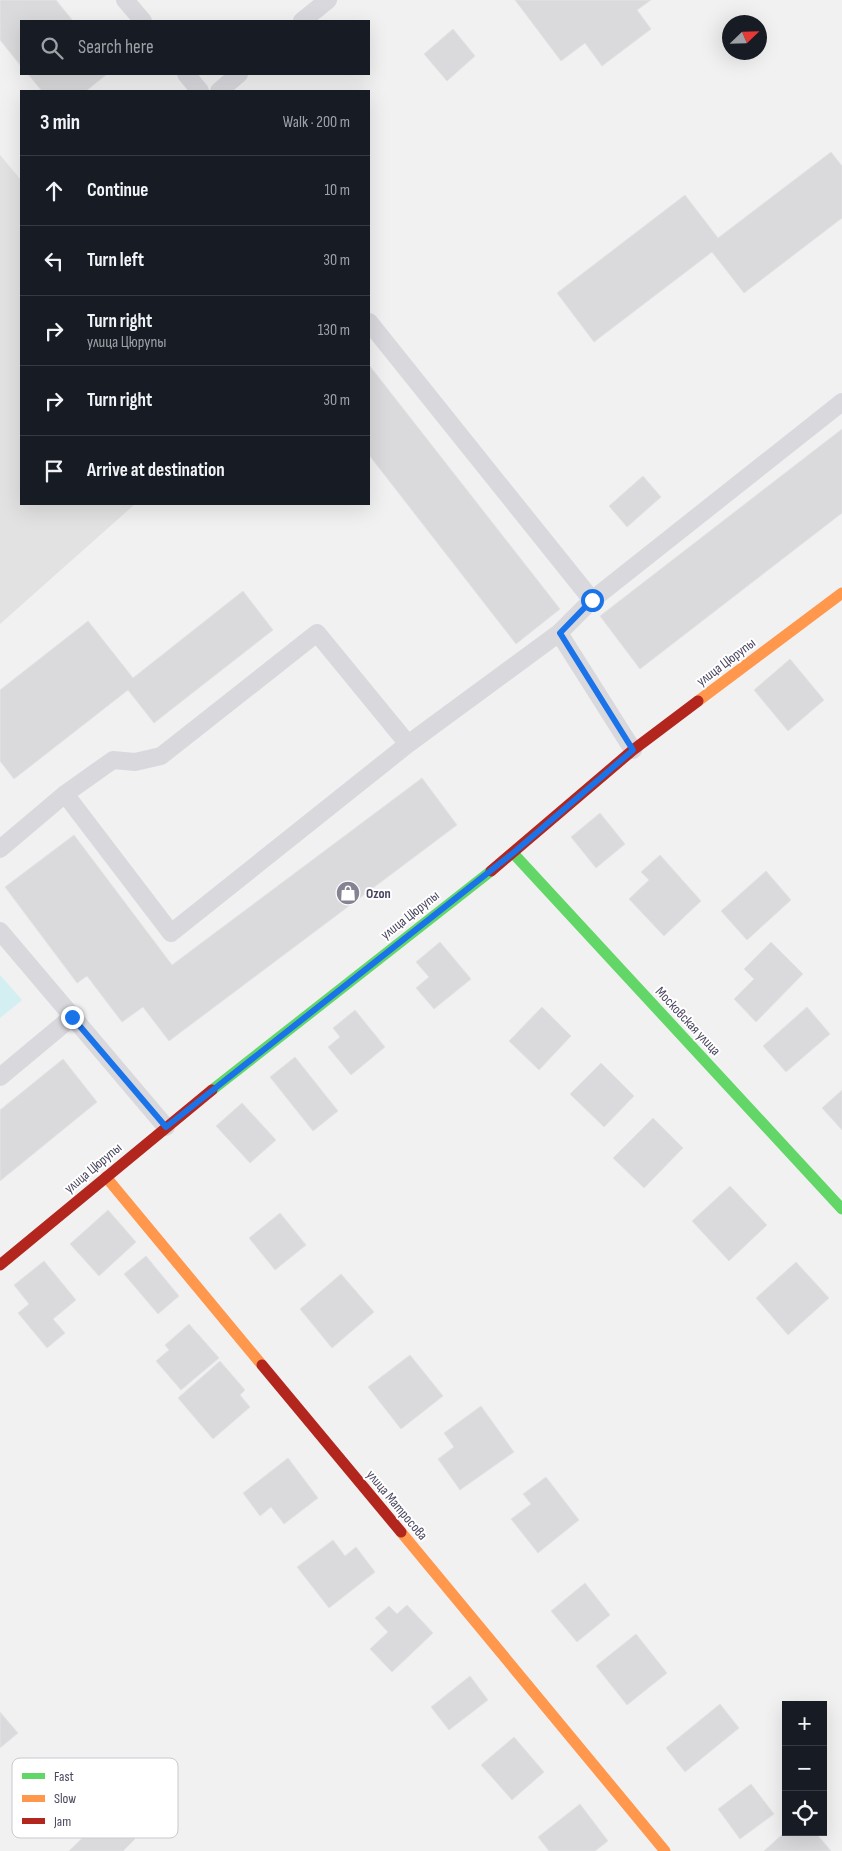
<!DOCTYPE html>
<meta charset="utf-8">
<style>
body{margin:0;font-family:"Sofia Sans Condensed",sans-serif;background:#242831;color:#f1f3f6}
.controls{position:absolute;right:15px;bottom:15px;display:grid;overflow:hidden;border-radius:0px;box-shadow:0 5px 20px #0002}
.controls button{width:45px;height:45px;display:grid;place-items:center;padding:0;border:0;border-bottom:1px solid #363941;background:#171b24;color:#f1f3f6;font:25px sans-serif}
.compass{position:absolute;left:722px;top:15px;width:45px;height:45px;border-radius:50%;background:#171b24;box-shadow:0 5px 20px #0002;rotate:67deg}
.stop{position:absolute;width:15px;height:15px;margin:-11px;border:4px solid #1a73e8;border-radius:50%;background:#fff}
.stop.end{background:#1a73e8;border-color:#fff;box-shadow:0 1px 5px #0008}
.list{margin:0;padding:0;list-style:none}
h2{display:flex;justify-content:space-between;align-items:center;height:65px;margin:0;padding:0 20px;font-size:21px}
h2 small{font-size:16px;font-weight:400;color:#9ea1a6}
.list li{display:grid;grid-template-columns:32px 1fr auto;gap:15px;align-items:center;box-sizing:border-box;height:70px;padding:0 20px;border-top:1px solid #363941}
.list b{display:block;font-size:19px;white-space:nowrap}
.list p{margin:0;font-size:16px;white-space:nowrap;color:#9ea1a6}
.list em{font-size:16px;font-style:normal;color:#9ea1a6}
.icon{flex:none;width:28px;height:28px;fill:none;stroke:currentColor;stroke-width:2;stroke-linecap:round;stroke-linejoin:round}
.map{position:relative;flex:none;width:842px;height:1851px;overflow:hidden}
.search{position:absolute;background:#171b24;box-shadow:0 5px 20px #0002;left:20px;top:20px;width:350px;height:55px;display:flex;align-items:center;gap:12px;box-sizing:border-box;padding:0 18px;border-radius:0px;color:#9ea1a6;font-size:19px}
.panel{position:absolute;background:#171b24;box-shadow:0 5px 20px #0002;left:20px;top:90px;width:350px;height:415px;border-radius:0px}
.map>svg:first-child{display:block}
</style>
<div class="map">
<svg width="842" height="1851" viewBox="0 0 842 1851">
<rect width="100%" height="100%" fill="#f1f1f1"/>
<path fill="#e3e2e3" d="M0 155 21 180V504H135L0 624Z"/>
<path fill="#d3eff2" d="M0 975 22 1000 0 1018Z"/>
<path fill="#dadadd" stroke="#e3e2e4" d="M0 0H56L73 21H21V66L0 40Z
M515 0H651L637 10 651 29 602 66 585 43 561 61Z
M453 29 475 56 447 81 424 54Z
M28 74H107L86 91H42Z
M831 152 842 166V218L744 293 712 252 594 342 557 293 685 195 718 238Z
M369 365 560 609 516 644 369 455Z
M842 429V513L640 669 600 616Z
M643 476 661 497 627 527 609 506Z
M243 591 273 630 154 723 128 690 14 779 0 761V690L88 621 133 678Z
M790 659 824 700 788 731 754 690Z
M422 778 457 825 169 1041 143 1007 122 1022 87 976 77 983 5 887 74 835 172 965Z
M600 813 625 844 596 868 571 837Z
M660 855 701 901 664 936 629 899 649 880 641 872Z
M766 871 791 900 747 940 721 911Z
M440 942 471 979 434 1009 416 988 429 977 416 962Z
M771 942 803 974 756 1022 734 999 754 979 744 969Z
M542 1007 571 1036 539 1070 509 1041Z
M807 1007 830 1034 786 1072 763 1046Z
M355 1010 385 1047 351 1075 328 1047 340 1037 333 1028Z
M295 1057 338 1111 313 1131 270 1077Z
M63 1059 97 1102 0 1181V1110Z
M601 1063 634 1096 604 1127 570 1094Z
M842 1090V1130L822 1108Z
M242 1103 276 1140 250 1163 216 1126Z
M653 1118 683 1148 644 1188 613 1158Z
M730 1186 767 1225 729 1261 692 1221Z
M108 1210 136 1242 99 1276 70 1244Z
M280 1213 306 1245 275 1270 249 1238Z
M146 1256 179 1296 158 1314 124 1274Z
M44 1261 76 1300 53 1319 65 1333 47 1348 18 1313 29 1304 14 1285Z
M796 1262 829 1298 788 1335 756 1298Z
M341 1274 374 1312 332 1348 300 1309Z
M189 1324 219 1358 181 1390 156 1361 169 1350 165 1345Z
M410 1355 443 1396 401 1429 368 1387Z
M220 1361 245 1390 240 1395 250 1407 213 1439 178 1398Z
M481 1406 514 1452 460 1490 438 1459 454 1447 444 1433Z
M288 1458 318 1498 284 1524 271 1507 260 1516 243 1493Z
M546 1477 579 1520 538 1553 511 1519 531 1504 523 1494Z
M333 1540 345 1556 356 1547 375 1572 329 1608 297 1567Z
M585 1583 610 1615 577 1642 551 1611Z
M407 1605 433 1633 392 1672 370 1649 388 1632 375 1618 389 1606 397 1614Z
M636 1634 667 1673 627 1705 596 1666Z
M470 1676 488 1700 449 1730 431 1707Z
M720 1704 739 1728 685 1772 666 1748Z
M0 1712 18 1733 0 1748Z
M514 1737 544 1772 512 1800 481 1765Z
M751 1784 774 1814 740 1839 718 1809Z
M580 1804 608 1841 595 1851H549L538 1837Z
M109 1812 135 1839 123 1851H69Z
M786 1831 815 1832 831 1851H764Z"/>
<g fill="none" stroke-linecap="round" stroke-linejoin="round">
<path stroke="#d9d8dd" stroke-width="18" d="M125 0 143 21
M302 21 328 0
M186 74 200 91
M219 91 239 74
M369 322 592 600
M633 750 559 633 592 600 842 402
M65 794 171 933 408 744 559 633
M0 849 65 794 113 760 135 762 161 756 317 633 408 744
M0 931 166 1127
M0 1077 72 1017"/>
<path stroke="#63d668" stroke-width="11" d="M513 853 842 1209
M212 1090 491 871"/>
<path stroke="#ff974d" stroke-width="11" d="M698 701 842 593
M106 1177 262 1365
M401 1532 665 1851"/>
<path stroke="#b3261e" stroke-width="11" d="M491 871 633 750 698 701
M0 1265 212 1090
M262 1365 401 1532"/>
</g>
<g fill="none" stroke-linecap="round" stroke-linejoin="round">
<path stroke="#1a73e8" stroke-width="6" d="M72 1017 166 1127 513 853 633 750 560 633 592 600"/>
</g>
<defs>
<g id="shop-disc" transform="scale(1.25)"><circle r="9.5" fill="#858292" stroke="#fff"/><path d="M-5-2.5h2.3a2.7 3.5 0 0 1 5.4 0H5L5.5 6h-11ZM-1.5-2.5h3a1.5 2.3 0 0 0-3 0Z" fill="#fff"/></g>
</defs>
<g fill-rule="evenodd">
<use href="#shop-disc" x="348" y="893"/>
</g>
<g text-anchor="middle" dominant-baseline="central" stroke-width="4" stroke-linejoin="round" paint-order="stroke">
<g font-size="14" fill="#4b465f" stroke="#fff">
<text transform="translate(726 662) rotate(-37)">улица Цюрупы</text>
<text transform="translate(410 915) rotate(-38)">улица Цюрупы</text>
<text transform="translate(688 1021) rotate(47)">Московская улица</text>
<text transform="translate(93 1168) rotate(-40)">улица Цюрупы</text>
<text transform="translate(397 1505) rotate(50)">улица Матросова</text>
</g>
<g font-size="14" font-weight="bold" fill="#4b465f" stroke="#fff" text-anchor="start">
<text x="366" y="893">Ozon</text>
</g>
</g>
<rect x="12" y="1758" width="166" height="80" rx="8" fill="#fff" stroke="#c9c8cf" stroke-width="1"/>
<rect x="22" y="1773" width="23" height="6" fill="#63d668"/>
<rect x="22" y="1795" width="23" height="7" fill="#ff974d"/>
<rect x="22" y="1818" width="23" height="6" fill="#b3261e"/>
<g font-size="14" fill="#4b465f">
<text x="54" y="1781">Fast</text>
<text x="54" y="1803">Slow</text>
<text x="54" y="1826">Jam</text>
</g>
</svg>
<div class="controls">
<button>+</button>
<button>−</button>
<button><svg class="icon" aria-label="locate" viewBox="0 0 24 24"><circle cx="12" cy="12" r="6"/><path d="M12 2v4M12 18v4M2 12h4M18 12h4"/></svg></button>
</div>
<svg class="compass" viewBox="-18 -18 36 36"><path d="M0-13l5 13h-10z" fill="#e53935"/><path d="M0 13l5-13h-10z" fill="#9ea1a6"/></svg>
<div class="stop" style="left:592px;top:600px"></div>
<div class="stop end" style="left:72px;top:1017px"></div>
<div class="search"><svg class="icon" aria-label="search" viewBox="0 0 24 24"><circle cx="10" cy="10" r="6"/><path d="M15 15l6 6"/></svg>Search here</div>
<section class="panel">
<h2>3 min<small>Walk · 200 m</small></h2>
<ul class="list">
<li><svg class="icon" aria-label="ahead" viewBox="0 0 24 24"><path d="M12 20V5M6 11l6-6 6 6"/></svg><div><b>Continue</b></div><em>10 m</em></li>
<li><svg class="icon" aria-label="left" viewBox="0 0 24 24"><path d="M17 20v-9H6M10 6l-5 5 5 5"/></svg><div><b>Turn left</b></div><em>30 m</em></li>
<li><svg class="icon" aria-label="right" viewBox="0 0 24 24"><path d="M7 20v-9h11M14 6l5 5-5 5"/></svg><div><b>Turn right</b><p>улица Цюрупы</p></div><em>130 m</em></li>
<li><svg class="icon" aria-label="right" viewBox="0 0 24 24"><path d="M7 20v-9h11M14 6l5 5-5 5"/></svg><div><b>Turn right</b></div><em>30 m</em></li>
<li><svg class="icon" aria-label="arrive" viewBox="0 0 24 24"><path d="M6 21V4h12l-3 4 3 4H6"/></svg><div><b>Arrive at destination</b></div></li>
</ul>
</section>
</div>
